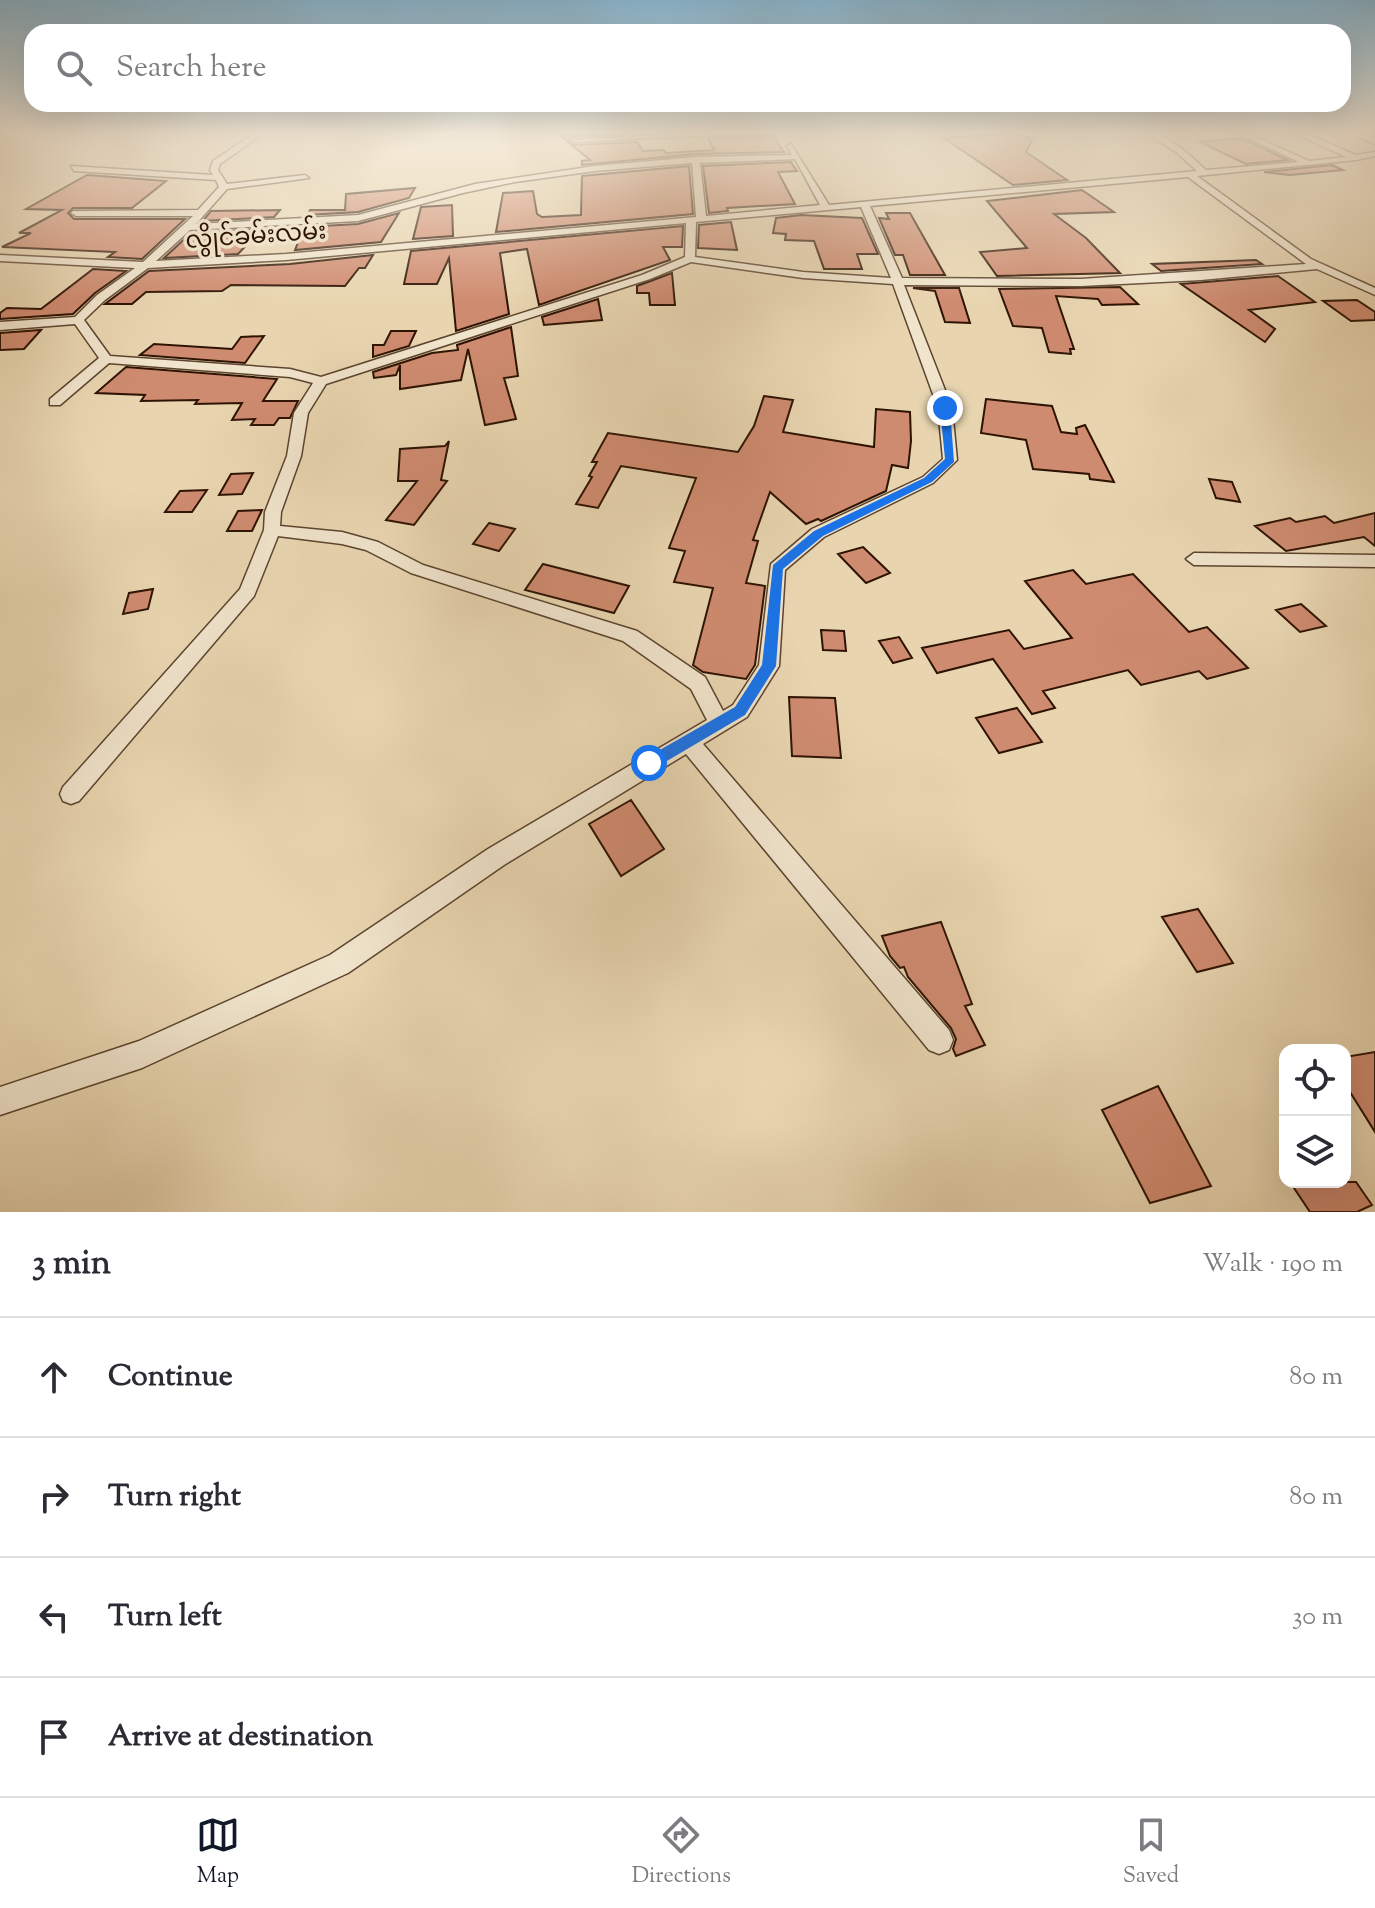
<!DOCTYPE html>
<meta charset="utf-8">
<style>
body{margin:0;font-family:"Sorts Mill Goudy","Noto Sans Myanmar",serif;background:#f7f7f7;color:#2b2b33}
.controls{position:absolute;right:24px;bottom:24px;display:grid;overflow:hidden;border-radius:16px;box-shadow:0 8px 32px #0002}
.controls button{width:72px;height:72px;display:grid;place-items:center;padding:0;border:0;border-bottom:2px solid #e1e1e2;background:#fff;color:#2b2b33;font:40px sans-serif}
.stop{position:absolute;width:24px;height:24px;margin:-18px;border:6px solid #1a73e8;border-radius:50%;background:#fff}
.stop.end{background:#1a73e8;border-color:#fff;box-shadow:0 2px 8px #0008}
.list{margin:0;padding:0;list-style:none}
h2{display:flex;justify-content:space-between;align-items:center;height:104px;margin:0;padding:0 32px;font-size:34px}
h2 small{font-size:26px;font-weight:400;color:#7c7c81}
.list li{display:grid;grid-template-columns:52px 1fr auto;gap:24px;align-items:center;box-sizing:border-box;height:120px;padding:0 32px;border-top:2px solid #e1e1e2}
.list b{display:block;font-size:30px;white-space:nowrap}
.list em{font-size:26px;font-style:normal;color:#7c7c81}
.icon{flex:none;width:44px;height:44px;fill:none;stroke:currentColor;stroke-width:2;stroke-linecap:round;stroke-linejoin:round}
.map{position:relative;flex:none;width:1375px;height:1212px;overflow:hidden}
.search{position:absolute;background:#fff;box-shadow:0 8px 32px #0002;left:24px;right:24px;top:24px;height:88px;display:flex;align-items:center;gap:20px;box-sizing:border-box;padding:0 28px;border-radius:24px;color:#7c7c81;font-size:30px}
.sheet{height:584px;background:#fff}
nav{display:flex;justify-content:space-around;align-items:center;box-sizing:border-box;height:112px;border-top:2px solid #e1e1e2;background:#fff;font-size:22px;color:#7c7c81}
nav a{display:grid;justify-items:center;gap:4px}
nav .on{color:#111827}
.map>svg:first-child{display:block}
</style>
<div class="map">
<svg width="1375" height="1212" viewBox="0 0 1375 1212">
<rect width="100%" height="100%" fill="#e8d5b0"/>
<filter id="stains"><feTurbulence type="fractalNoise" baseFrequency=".0025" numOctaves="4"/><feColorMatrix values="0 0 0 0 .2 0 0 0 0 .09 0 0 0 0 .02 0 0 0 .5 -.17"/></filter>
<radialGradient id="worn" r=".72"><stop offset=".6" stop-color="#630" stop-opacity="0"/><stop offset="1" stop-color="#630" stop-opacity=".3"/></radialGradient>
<path fill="#cf8b70" stroke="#2e1303" stroke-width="2" d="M626 131 627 134 571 137 568 141 575 145 637 142 643 151 664 150 666 153 714 150 708 138 772 135 784 152 696 154 582 165V161L590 160 561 136Z
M1018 133 1032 141 1026 152 1067 180 1013 185 944 138Z
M1241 138 1288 160 1246 164 1200 142Z
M791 162 797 171 778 172 795 204 727 208 728 211 709 213 703 166Z
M1332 165 1343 170 1290 175 1264 172Z
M689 166 693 214 496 232 503 193 533 191 537 214 542 217 581 215 582 176Z
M87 175 166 181 132 208H73L68 213 74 219H185L142 259 108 257 115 252 2 247 31 233H19L62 210 26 209Z
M415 188 409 198 358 212 308 215 310 210H345L346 194Z
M1082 190 1114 212 1054 214 1086 238 1120 273 997 276 980 252 1027 248 987 201Z
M452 205 453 236 413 239 421 207Z
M280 210 274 217 203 221 211 211Z
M399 213 381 242 295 250 304 227 358 224Z
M886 213H910L945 275H910L903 255H895L879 218 889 219Z
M801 215 862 218 878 254H857L862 269H824L814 241 785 240 786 234 773 233 776 218Z
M731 222 737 250 698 248 699 225Z
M683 226 682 247H663L670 260 539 305 527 249 500 253 509 314 456 331 449 258 437 284H404L411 251Z
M262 229 238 254 164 258 191 233Z
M373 255 365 268H359L345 286 231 285 222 291 146 292 132 304H105L149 271 290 264Z
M1256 260 1262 264 1161 271 1152 264Z
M93 269 126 271 95 293 73 314 0 319V313L7 308 41 309Z
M672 273 675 305H650L649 293H637V286Z
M1278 276 1315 302 1249 310 1275 329 1265 342 1181 284Z
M1120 287 1138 304 1102 305 1098 299 1056 296 1074 349H1070L1071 354 1049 352 1042 328 1013 326 999 289Z
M913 288H959L970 323 945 322 935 291Z
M598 299 602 320 544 325 542 317Z
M1357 300 1375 312V320L1351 321 1323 301Z
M511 327 518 376 504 378 516 419 485 425 468 349 461 380 400 389V365L396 375 374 378 373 372 432 353 458 350 457 345Z
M41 330 24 349 0 350V333Z
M391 331H416L409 346 373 357V345H384Z
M264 336 245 363 140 355 154 344 232 349 241 337Z
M126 367 277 379 263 401H298L290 418H279L274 425H251L255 419 232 420 242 403 195 404 198 400 141 401 145 395 96 393Z
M764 396 793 400 783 432 874 447 876 409 910 412 911 441 908 468 892 465 886 491 821 521 818 519 806 524 770 492 753 540 758 541 746 583 765 586 755 665 746 679 703 672 693 665 713 588 674 582 685 551 669 548 696 478 621 466 598 508 576 504 592 477 589 476 597 462H592L608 433 738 452 754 426Z
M986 399 1052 406 1061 432 1077 434 1076 428 1085 425 1114 482 1090 479 1089 474 1033 469 1026 440 981 433Z
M449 441 441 480 447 481 414 525 386 520 417 481H398L400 449 445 446Z
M253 473 242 494 219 495 231 474Z
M1209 479 1232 482 1240 502 1216 498Z
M207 490 192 512H165L180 491Z
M262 510 252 531H227L238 511Z
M1375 513V546L1364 537 1286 551 1255 526 1290 518 1296 522 1325 516 1334 523Z
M489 523 515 529 499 551 473 544Z
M863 547 890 573 866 583 838 554Z
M543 564 629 586 614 613 525 590Z
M1073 570 1086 584 1133 574 1189 632 1207 627 1248 668 1207 679 1199 671 1141 685 1128 670 1043 691 1055 708 1032 714 993 659 937 673 922 648 1009 630 1024 649 1072 638 1025 581Z
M153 589 148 609 123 614 129 593Z
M1301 604 1326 626 1300 632 1276 610Z
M821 630 844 631 846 651 823 650Z
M899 637 912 658 893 663 879 641Z
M789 697 835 698 841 758 792 756Z
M1017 708 1042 742 999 753 976 718Z
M631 800 664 849 621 876 589 824Z
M1198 909 1233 963 1197 972 1162 917Z
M941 922 972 1004 965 1006 985 1045 956 1056 953 1049 956 1039 951 1028 908 977 904 967 900 968 890 956 882 936Z
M1375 1052V1132L1345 1084V1057Z
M1158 1086 1211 1186 1150 1203 1102 1110Z
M1290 1182H1356L1372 1205 1357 1212H1310Z"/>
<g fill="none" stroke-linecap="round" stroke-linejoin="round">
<g stroke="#5c442e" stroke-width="3">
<path id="street" d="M258 131H267L220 164 218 170 227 184 305 175 309 178 227 189 196 224 358 215 475 184 595 166 696 157 792 155 787 146 791 144 829 205 1197 171 1176 152 1142 131C1166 131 1189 155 1206 170L1299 162 1233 131H1243L1309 161 1346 157 1289 131H1299L1356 155 1375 152V156L1356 160 1197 176 1311 259 1375 288V295L1317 269 1201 280 1081 286 904 285 952 408 957 460 933 483 824 537 785 570 779 666 747 717 703 744 949 1030 953 1040 949 1050 939 1054 929 1050 686 754 504 865 348 973 142 1068 0 1115V1087L139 1041 330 955 488 849 707 720 691 689 623 641 411 573 366 550 342 544 278 536 254 596 79 801 71 804 63 801 60 794 63 787 240 589 264 530 265 512 287 456 294 413 313 383 290 377 109 363 60 405H50V399L99 358 75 324 0 330V322L75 317 97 295 135 268 0 261V255L143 262 193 216H76L71 213 73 211 198 210 219 187 216 180 74 171 71 166 213 175 210 170 213 161ZM795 159 820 205 706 216 700 163ZM692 163 696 217 286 254 156 261 190 230 358 221 463 193 515 182 595 171ZM1188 177 1306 264 1081 279 902 278 870 206ZM861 207 891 278 803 272 695 257 696 222ZM686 223 685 257 642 275 321 377 290 369 110 356 84 320 105 300 148 268 286 260ZM691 262 803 278 893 284 938 408 943 459 923 477 812 529 771 564 759 665 733 705 723 711 705 677 637 631 423 565 378 542 342 532 280 526 281 512 301 456 308 413 326 384 650 279Z
M740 131H796L575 142 571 140Z
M1343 131H1354L1375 139V144Z
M1194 553 1375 555V567L1194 565 1186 559Z"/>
</g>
<use href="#street" fill="#f0e4cc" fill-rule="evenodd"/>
</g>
<linearGradient id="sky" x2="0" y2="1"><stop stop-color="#87b6d1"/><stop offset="0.44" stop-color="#f5ecdb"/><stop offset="1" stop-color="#f5ecdb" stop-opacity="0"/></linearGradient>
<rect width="1375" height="301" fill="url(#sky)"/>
<path fill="#1a73e8" d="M945 405 950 408 954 462 932 482 823 536 783 569 776 666 745 715 655 768H644V759L735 707 762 665 773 565 814 531 924 478 945 459 940 408Z"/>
<g text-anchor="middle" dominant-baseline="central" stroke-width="7" stroke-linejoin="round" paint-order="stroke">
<g font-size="24" fill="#2e1303" stroke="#f0e4cc">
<text transform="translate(256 237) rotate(-4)">လွိုင်ခမ်းလမ်း</text>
</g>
</g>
<rect width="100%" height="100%" filter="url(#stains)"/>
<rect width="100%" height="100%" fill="url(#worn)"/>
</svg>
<div class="controls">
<button><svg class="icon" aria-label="locate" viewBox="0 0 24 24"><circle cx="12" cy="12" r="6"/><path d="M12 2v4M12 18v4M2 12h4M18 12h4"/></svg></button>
<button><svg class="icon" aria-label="layers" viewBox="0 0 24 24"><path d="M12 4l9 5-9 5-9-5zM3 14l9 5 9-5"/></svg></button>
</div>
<div class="stop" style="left:649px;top:763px"></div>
<div class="stop end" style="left:945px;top:408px"></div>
<div class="search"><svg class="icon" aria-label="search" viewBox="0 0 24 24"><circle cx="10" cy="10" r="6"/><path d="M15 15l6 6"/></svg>Search here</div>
</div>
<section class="sheet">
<h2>3 min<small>Walk · 190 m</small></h2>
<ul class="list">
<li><svg class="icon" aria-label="ahead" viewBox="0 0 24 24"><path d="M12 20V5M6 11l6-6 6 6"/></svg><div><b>Continue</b></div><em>80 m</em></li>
<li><svg class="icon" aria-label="right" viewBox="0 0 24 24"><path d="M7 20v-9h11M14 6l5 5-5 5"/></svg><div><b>Turn right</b></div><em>80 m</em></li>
<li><svg class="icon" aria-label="left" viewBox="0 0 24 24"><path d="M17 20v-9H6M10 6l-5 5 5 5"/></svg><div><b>Turn left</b></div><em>30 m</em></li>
<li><svg class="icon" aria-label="arrive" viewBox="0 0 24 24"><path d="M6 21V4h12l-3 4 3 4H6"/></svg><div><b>Arrive at destination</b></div></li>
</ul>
</section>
<nav>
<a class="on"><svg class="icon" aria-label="map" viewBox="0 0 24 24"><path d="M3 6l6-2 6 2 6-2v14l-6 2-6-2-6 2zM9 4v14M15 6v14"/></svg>Map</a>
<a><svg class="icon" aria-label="directions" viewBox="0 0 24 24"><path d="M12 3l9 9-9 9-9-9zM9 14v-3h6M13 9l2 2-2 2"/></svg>Directions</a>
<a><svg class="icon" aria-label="saved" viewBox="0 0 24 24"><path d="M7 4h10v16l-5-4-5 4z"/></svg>Saved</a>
</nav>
